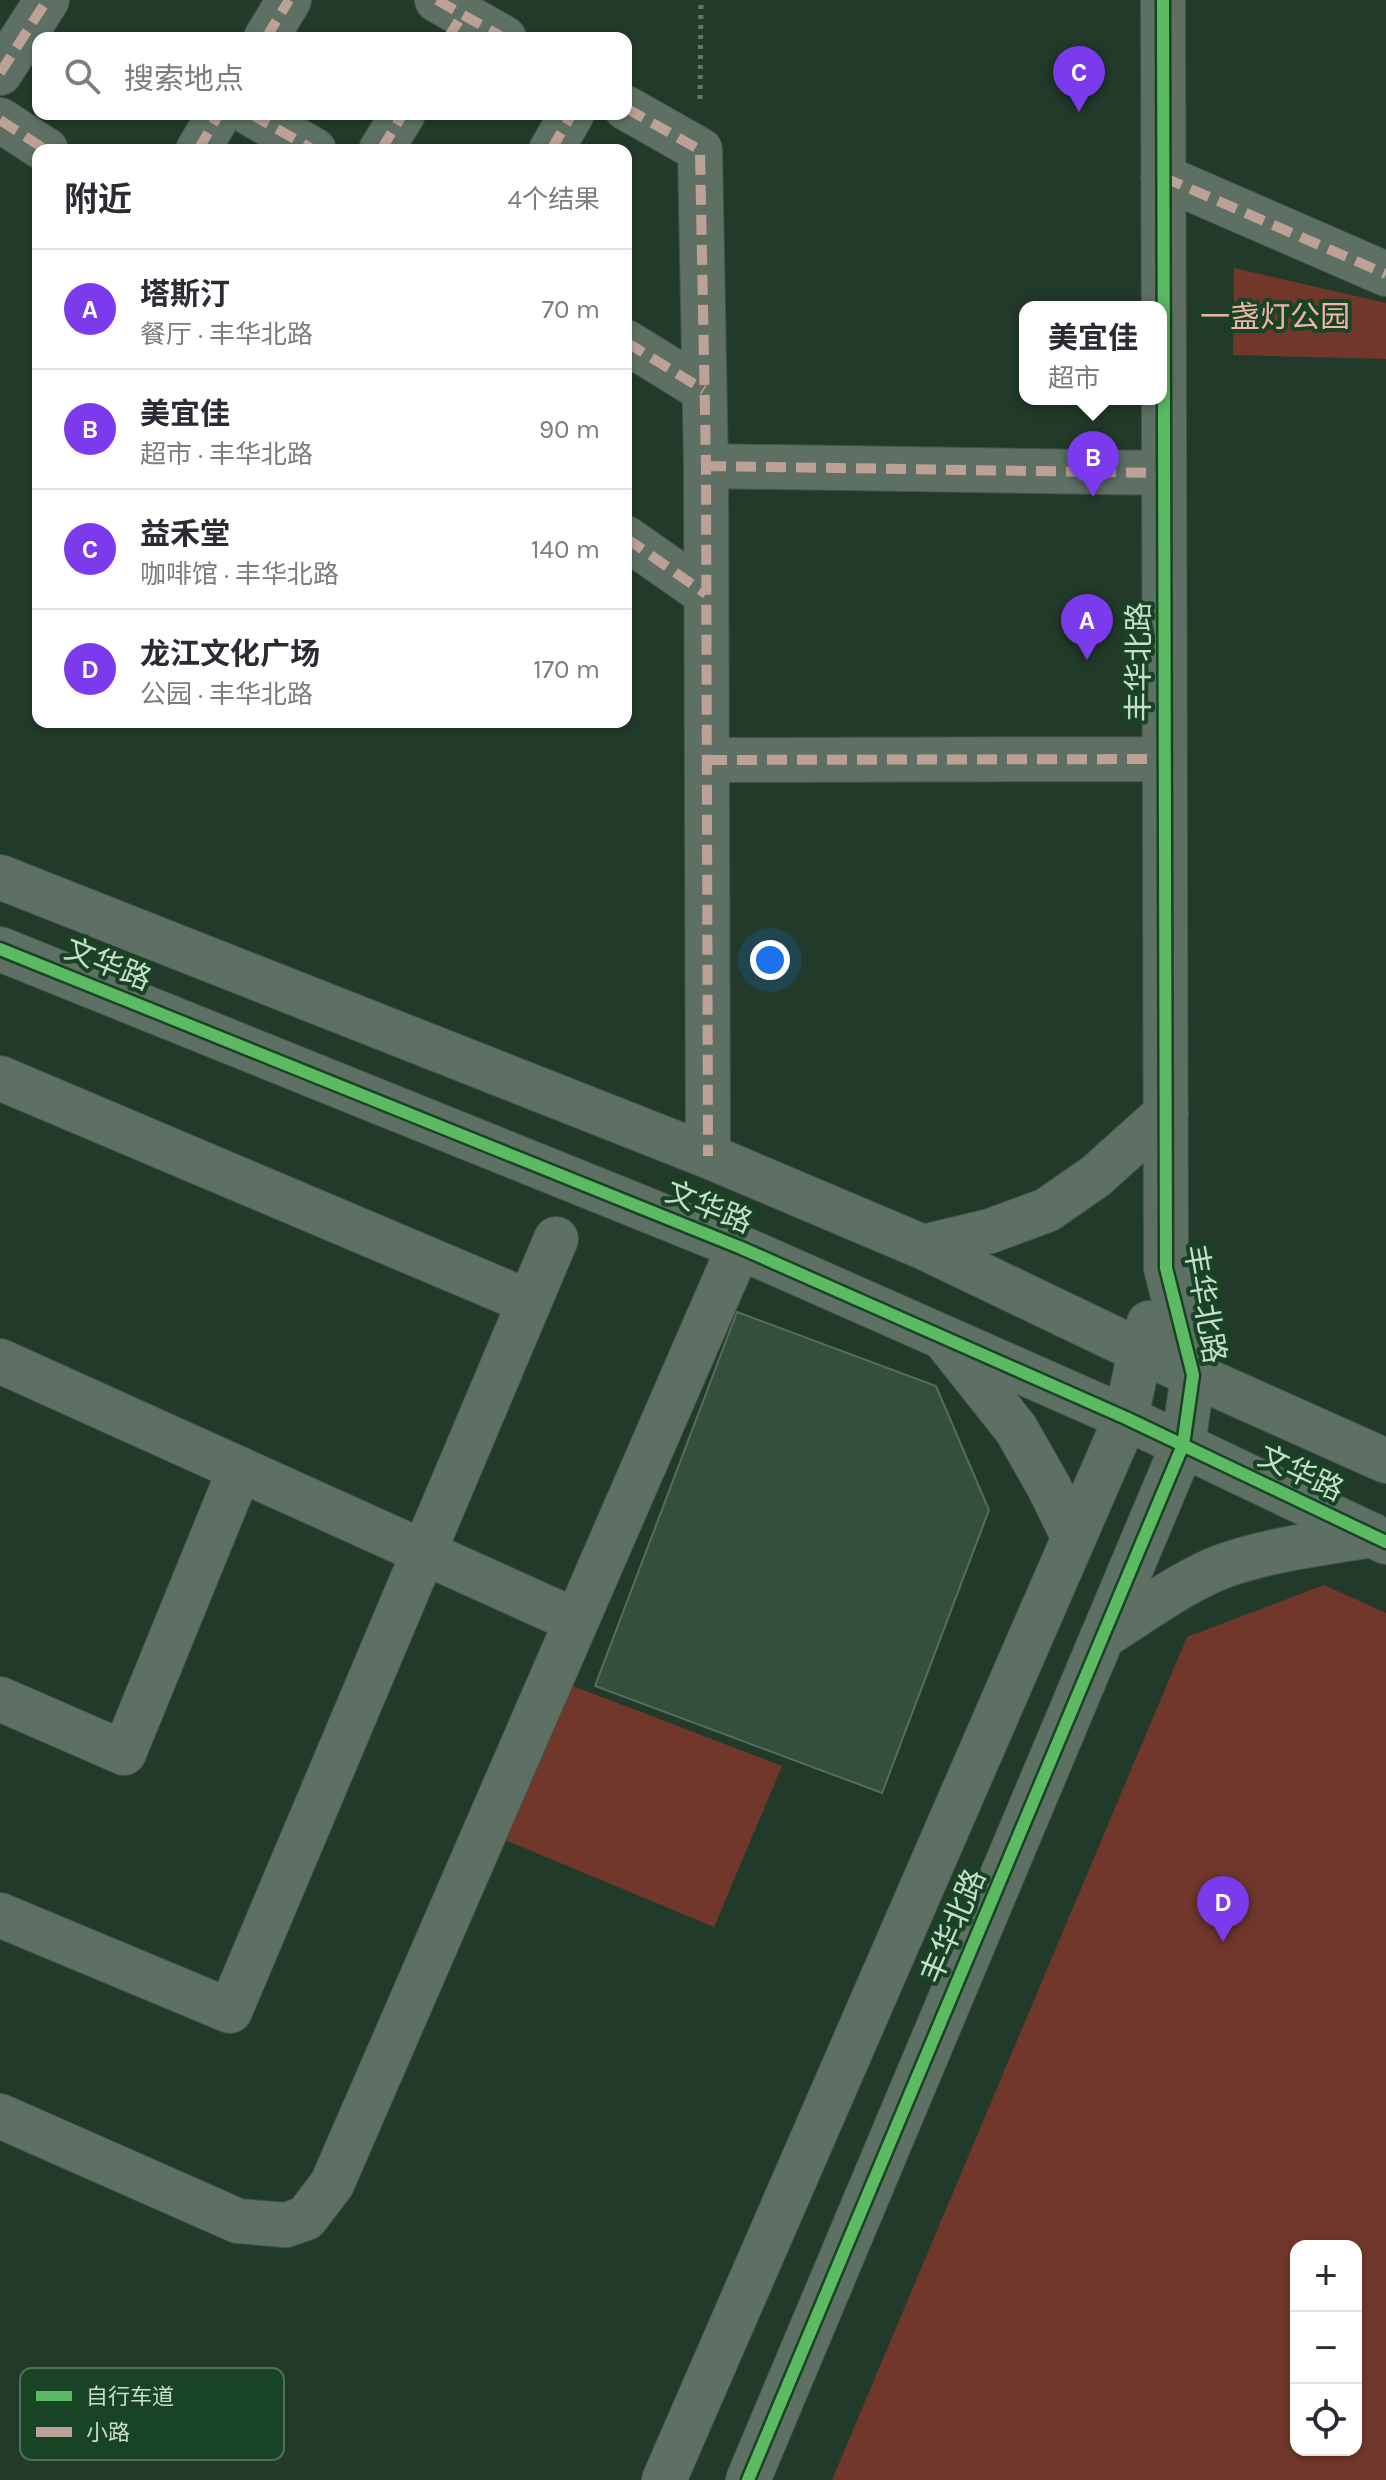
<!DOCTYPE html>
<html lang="zh">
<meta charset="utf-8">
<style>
body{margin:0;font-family:Karla,"Noto Sans SC",sans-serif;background:#f7f7f7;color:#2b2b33}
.controls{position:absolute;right:24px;bottom:24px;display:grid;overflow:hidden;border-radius:16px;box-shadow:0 2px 6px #0004}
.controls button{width:72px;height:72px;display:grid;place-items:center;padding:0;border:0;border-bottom:2px solid #e1e1e2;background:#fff;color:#2b2b33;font:40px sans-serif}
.you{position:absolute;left:770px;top:960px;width:28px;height:28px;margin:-20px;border:6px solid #fff;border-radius:50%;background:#1a73e8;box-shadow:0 0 0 12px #1a73e833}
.badge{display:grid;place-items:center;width:52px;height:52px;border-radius:50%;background:#7c3aed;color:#fff;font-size:26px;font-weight:700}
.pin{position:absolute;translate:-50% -66px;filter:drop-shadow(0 2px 4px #0008)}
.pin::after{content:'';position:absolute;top:42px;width:28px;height:24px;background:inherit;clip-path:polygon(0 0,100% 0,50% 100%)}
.popup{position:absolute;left:1019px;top:301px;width:148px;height:104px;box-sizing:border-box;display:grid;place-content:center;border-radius:16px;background:#fff;filter:drop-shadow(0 2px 6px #0005);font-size:26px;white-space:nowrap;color:#7c7c81}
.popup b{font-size:30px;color:#2b2b33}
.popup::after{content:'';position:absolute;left:50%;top:100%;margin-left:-16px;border:16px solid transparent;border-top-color:#fff}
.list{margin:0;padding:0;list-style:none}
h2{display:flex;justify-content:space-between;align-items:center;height:104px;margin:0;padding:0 32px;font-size:34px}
h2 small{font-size:26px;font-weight:400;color:#7c7c81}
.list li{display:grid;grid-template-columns:52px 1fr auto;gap:24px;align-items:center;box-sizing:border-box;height:120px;padding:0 32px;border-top:2px solid #e1e1e2}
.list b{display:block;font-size:30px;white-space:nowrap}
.list p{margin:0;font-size:26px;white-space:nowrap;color:#7c7c81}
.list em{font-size:26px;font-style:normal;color:#7c7c81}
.icon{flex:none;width:44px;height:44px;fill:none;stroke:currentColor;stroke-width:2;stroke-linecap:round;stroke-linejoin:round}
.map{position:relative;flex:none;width:1386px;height:2480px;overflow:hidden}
.search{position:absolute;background:#fff;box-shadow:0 2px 6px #0004;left:32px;top:32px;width:600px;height:88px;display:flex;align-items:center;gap:20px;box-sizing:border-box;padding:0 28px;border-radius:16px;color:#7c7c81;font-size:30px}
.panel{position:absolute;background:#fff;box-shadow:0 2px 6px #0004;left:32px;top:144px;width:600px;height:584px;border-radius:16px}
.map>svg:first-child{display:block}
</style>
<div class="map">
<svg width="1386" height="2480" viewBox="0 0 1386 2480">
<rect width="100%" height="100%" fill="#223a29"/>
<path fill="#72372b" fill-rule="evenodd" d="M1234 268 1386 303V359L1233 355Z
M1324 1585 1386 1613V2480H832L1187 1637ZM1296 2246H1356V2450H1296Z
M565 1683 782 1766 714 1927 498 1837Z"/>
<path fill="#34503d" stroke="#586c5d" stroke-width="2" d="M737 1312 936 1386 989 1510 882 1793 595 1686Z"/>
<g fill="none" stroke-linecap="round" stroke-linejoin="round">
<g stroke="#435548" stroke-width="46">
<path id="minor" d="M437 0 504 38
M266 38 289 0
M0 73 47 0
M626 108 700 150 706 466 708 1156
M251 114 314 150
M0 120 46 150
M198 150 219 114
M381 150 403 114
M551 150 572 114
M1163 177 1386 274
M626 342 704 390
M706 466 1164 473
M626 538 706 594
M707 760 1165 759
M0 877 708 1156 923 1247 1140 1351 1386 1461
M0 949 739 1247 1126 1418 1386 1542
M0 1078 529 1302
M923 1247 990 1231 1047 1210 1096 1176 1166 1113
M947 1342 1016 1429 1049 1487 1074 1538
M0 1361 576 1621
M1102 1637C1141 1613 1184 1580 1226 1565 1273 1549 1323 1543 1372 1535
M0 1699 124 1753 240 1469
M0 1915 230 2011 556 1239
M0 2116 238 2221 286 2225 306 2218 332 2184 739 1247
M664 2480 1126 1418 1140 1351 1149 1323
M748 2480 1183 1445 1193 1375 1166 1268 1163 0"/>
</g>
<path stroke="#637366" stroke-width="5" stroke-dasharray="4 6" stroke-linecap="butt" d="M700 99 701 0"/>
<use href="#minor" stroke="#5e7063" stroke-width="44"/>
<path stroke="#bda197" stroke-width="10" stroke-dasharray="20 10" stroke-linecap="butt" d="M437 0 504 38
M266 38 289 0
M448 38 463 14
M0 73 47 0
M626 108 700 150 706 466 708 1156
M251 114 314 150
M0 120 46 150
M198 150 219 114
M381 150 403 114
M551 150 572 114
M1163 177 1386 274
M626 342 704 390
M706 466 1164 473
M626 538 706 594
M707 760 1165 759"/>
<g stroke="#184425" stroke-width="17">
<path id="cycleway" d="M0 949 739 1247 1126 1418 1386 1542
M748 2480 1183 1445 1193 1375 1166 1268 1163 0"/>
</g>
<use href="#cycleway" stroke="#5cba63" stroke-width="12"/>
</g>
<g text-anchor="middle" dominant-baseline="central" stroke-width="8" stroke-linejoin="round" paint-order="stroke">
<g font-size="30" fill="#f0b4a8" stroke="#184425">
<text x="1275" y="317">一盏灯公园</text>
</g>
<g font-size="30" fill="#c7decb" stroke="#184425">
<text transform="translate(1139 662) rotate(-90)">丰华北路</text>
<text transform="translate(108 964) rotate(22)">文华路</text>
<text transform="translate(709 1207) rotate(22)">文华路</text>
<text transform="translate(1205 1304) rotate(80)">丰华北路</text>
<text transform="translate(1301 1473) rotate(25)">文华路</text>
<text transform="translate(953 1926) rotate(-67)">丰华北路</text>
</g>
</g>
<rect x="20" y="2368" width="264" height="92" rx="12" fill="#184425" stroke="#4d7257" stroke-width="2"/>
<rect x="36" y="2391" width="36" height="10" fill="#5cba63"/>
<rect x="36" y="2427" width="36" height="10" fill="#bda197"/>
<g font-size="22" fill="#c7decb">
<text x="86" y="2404">自行车道</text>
<text x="86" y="2440">小路</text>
</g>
</svg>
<div class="controls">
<button>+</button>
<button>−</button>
<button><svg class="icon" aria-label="locate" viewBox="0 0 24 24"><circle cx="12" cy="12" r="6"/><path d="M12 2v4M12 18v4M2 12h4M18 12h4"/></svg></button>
</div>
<div class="you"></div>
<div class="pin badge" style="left:1087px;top:660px">A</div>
<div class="pin badge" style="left:1093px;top:497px">B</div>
<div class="popup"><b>美宜佳</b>超市</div>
<div class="pin badge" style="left:1079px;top:112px">C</div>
<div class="pin badge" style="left:1223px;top:1942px">D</div>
<div class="search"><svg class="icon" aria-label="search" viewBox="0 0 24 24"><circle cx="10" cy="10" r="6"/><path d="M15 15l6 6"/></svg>搜索地点</div>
<section class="panel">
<h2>附近<small>4个结果</small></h2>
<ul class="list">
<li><span class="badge">A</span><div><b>塔斯汀</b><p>餐厅 · 丰华北路</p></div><em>70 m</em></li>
<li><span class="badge">B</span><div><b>美宜佳</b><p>超市 · 丰华北路</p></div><em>90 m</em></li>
<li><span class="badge">C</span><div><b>益禾堂</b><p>咖啡馆 · 丰华北路</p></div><em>140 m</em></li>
<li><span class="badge">D</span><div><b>龙江文化广场</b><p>公园 · 丰华北路</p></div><em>170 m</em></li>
</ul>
</section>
</div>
